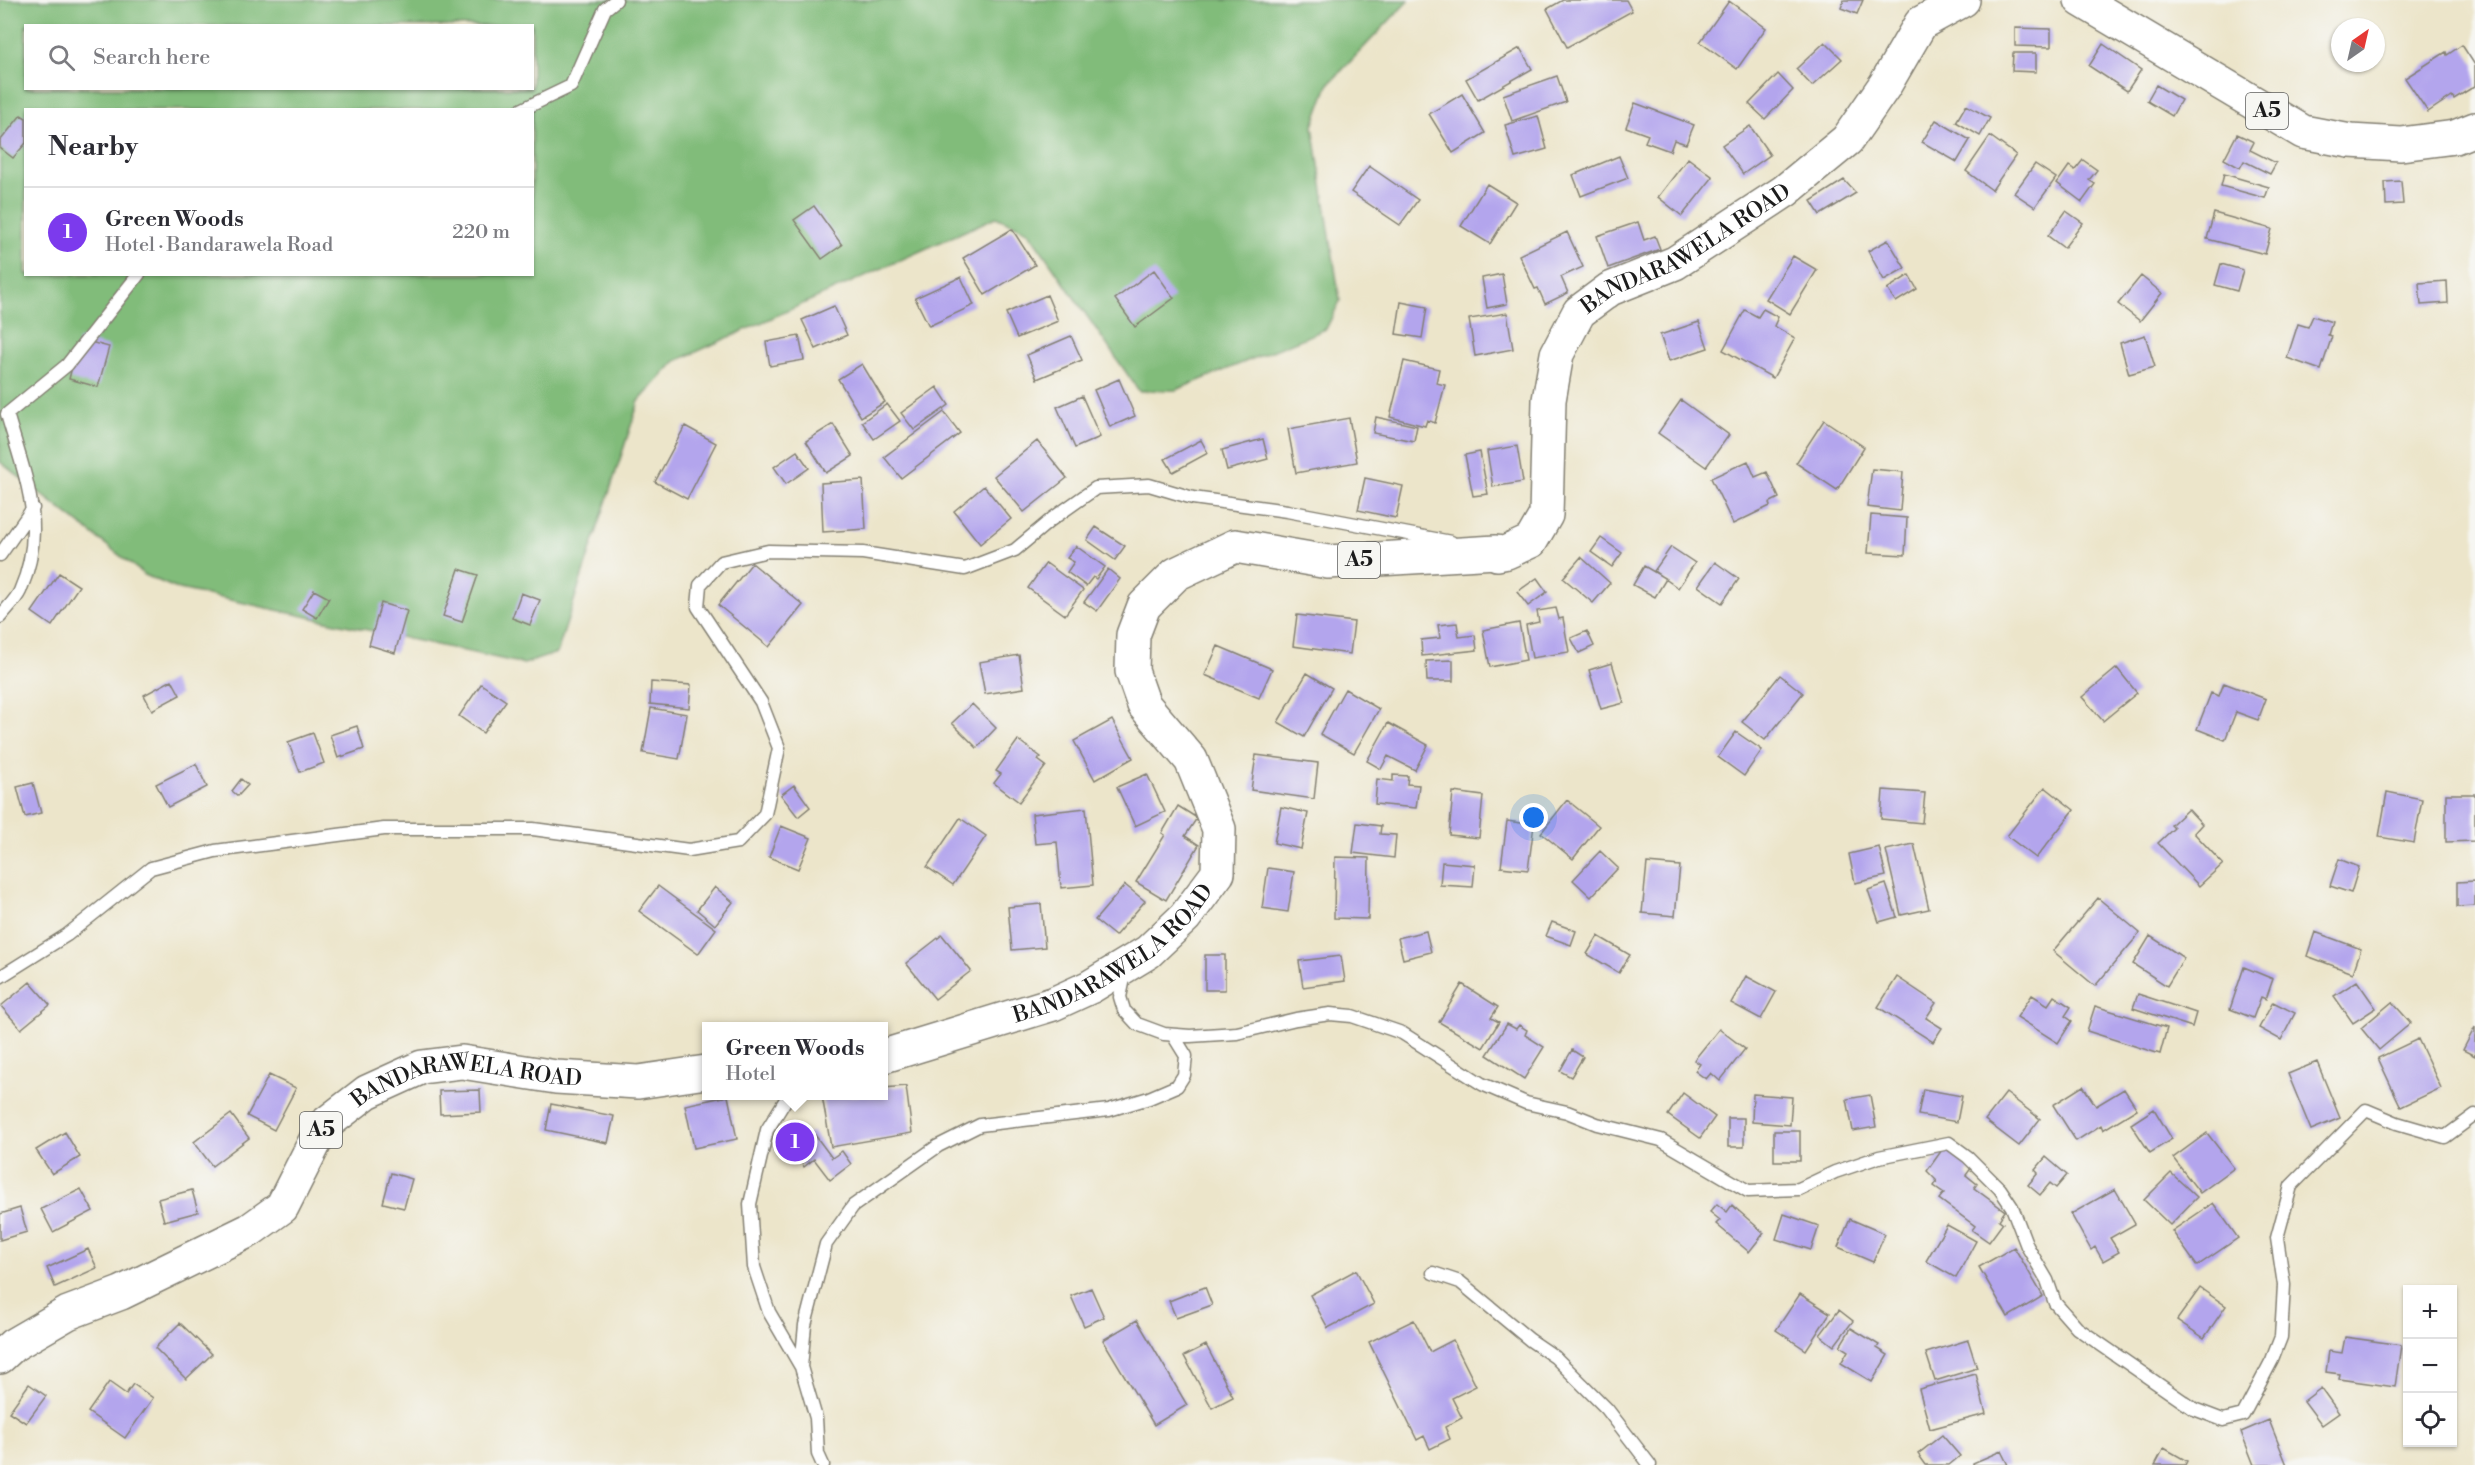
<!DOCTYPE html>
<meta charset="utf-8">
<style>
body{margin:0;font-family:"Libre Bodoni",serif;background:#f2f2f3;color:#2b2b33}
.controls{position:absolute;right:18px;bottom:18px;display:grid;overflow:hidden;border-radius:0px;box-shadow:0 2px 4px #0004}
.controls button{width:54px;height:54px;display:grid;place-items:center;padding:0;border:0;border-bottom:2px solid #e1e1e2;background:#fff;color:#2b2b33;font:30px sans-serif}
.compass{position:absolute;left:2331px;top:18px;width:54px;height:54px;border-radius:50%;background:#fff;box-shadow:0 2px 4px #0004;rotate:34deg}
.you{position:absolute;left:1534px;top:818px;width:21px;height:21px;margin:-15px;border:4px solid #fff;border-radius:50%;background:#1a73e8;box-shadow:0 0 0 9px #1a73e833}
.badge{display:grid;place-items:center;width:39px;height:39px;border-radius:50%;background:#7c3aed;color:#fff;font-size:20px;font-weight:700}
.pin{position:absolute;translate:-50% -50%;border:3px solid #fff;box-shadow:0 2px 6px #0006}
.popup{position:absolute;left:702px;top:1022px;width:186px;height:78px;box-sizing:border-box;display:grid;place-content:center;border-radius:0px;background:#fff;filter:drop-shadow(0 2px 4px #0005);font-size:20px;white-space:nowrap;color:#7c7c81}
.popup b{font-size:22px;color:#2b2b33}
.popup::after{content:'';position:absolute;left:50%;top:100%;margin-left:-12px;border:12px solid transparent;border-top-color:#fff}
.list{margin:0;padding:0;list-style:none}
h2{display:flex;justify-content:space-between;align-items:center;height:78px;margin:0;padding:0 24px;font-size:26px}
h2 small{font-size:20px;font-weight:400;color:#7c7c81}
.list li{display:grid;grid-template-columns:39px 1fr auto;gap:18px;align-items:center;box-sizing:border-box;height:90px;padding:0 24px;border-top:2px solid #e1e1e2}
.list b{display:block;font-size:22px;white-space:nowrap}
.list p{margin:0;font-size:20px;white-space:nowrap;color:#7c7c81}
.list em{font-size:20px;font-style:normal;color:#7c7c81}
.icon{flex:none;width:33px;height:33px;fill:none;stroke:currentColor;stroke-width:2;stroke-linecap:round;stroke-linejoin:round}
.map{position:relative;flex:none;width:2475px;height:1465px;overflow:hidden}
.search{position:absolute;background:#fff;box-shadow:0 2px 4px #0004;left:24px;top:24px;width:510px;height:66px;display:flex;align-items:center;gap:15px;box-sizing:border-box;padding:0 21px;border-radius:0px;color:#7c7c81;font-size:22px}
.panel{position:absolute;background:#fff;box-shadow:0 2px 4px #0004;left:24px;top:108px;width:510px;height:168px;border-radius:0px}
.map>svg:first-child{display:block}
</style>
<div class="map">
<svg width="2475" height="1465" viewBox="0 0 2475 1465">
<rect width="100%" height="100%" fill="#f6f6f2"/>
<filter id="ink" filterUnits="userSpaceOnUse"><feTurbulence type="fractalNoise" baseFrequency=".0167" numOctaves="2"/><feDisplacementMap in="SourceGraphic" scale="12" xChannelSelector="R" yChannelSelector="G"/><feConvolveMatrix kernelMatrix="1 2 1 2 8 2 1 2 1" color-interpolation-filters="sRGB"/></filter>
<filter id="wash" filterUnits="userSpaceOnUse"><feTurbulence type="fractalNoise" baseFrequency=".008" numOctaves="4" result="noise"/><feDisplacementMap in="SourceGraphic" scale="24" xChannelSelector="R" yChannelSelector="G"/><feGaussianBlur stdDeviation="1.35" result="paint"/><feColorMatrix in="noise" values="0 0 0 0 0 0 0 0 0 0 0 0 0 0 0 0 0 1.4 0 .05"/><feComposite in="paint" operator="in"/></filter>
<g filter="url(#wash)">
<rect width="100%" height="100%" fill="#ece5ca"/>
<path fill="#81bc7a" stroke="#4e6c4b" stroke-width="1.5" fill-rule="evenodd" d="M0 0H1409L1328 85 1313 126 1340 301 1326 329 1176 390 1139 391 1028 231 996 217 676 361 639 401 557 653 524 664 175 588 145 575 0 462ZM26 26H532V88H26ZM26 110H532V274H26Z"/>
<g id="blocks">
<path fill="#b3a5ed" d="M1563 0H1626L1632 11 1567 47 1547 9Z
M1844 0H1863L1857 14 1841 8Z
M1729 1 1766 28 1737 69 1700 42Z
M2015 28 2051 29V47L2015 46Z
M1825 42 1842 59 1812 86 1796 69Z
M2103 44 2141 70 2127 91 2089 66Z
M2462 45 2475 65V86L2454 99 2452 96 2428 112 2405 78 2446 52 2447 55Z
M1520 48 1532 69 1478 100 1466 79Z
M2013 53H2036V72L2012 71Z
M1778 74 1793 90 1765 119 1749 104Z
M1557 76 1566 102 1512 121 1503 95Z
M2156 85 2181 100 2172 116 2147 101Z
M1462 94 1485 133 1453 153 1429 114Z
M1635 103 1694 125 1686 144 1674 140 1670 151 1645 142 1648 135 1626 127Z
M1966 105 1990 118 1980 136 1956 122Z
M21 115 26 118V143L13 158 0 148V141Z
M1538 116 1547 149 1515 158 1505 125Z
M1936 120 1970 140 1957 162 1922 142Z
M1750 126 1770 155 1743 174 1722 145Z
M2237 134 2254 142 2250 150 2276 163 2270 174 2244 161 2240 168 2224 159Z
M1990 136 2016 155 1992 190 1966 171Z
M1619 156 1628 178 1581 196 1573 175Z
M1688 158 1713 177 1682 216 1658 197Z
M2083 160 2097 170 2089 180 2095 184 2082 202 2057 183 2069 166 2075 170Z
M2035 164 2056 178 2035 207 2014 193Z
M1369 166 1418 200 1400 225 1351 192Z
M2224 174 2269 187 2265 198 2221 186Z
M1844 180 1856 193 1820 215 1811 201Z
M2401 181 2403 204 2386 205 2385 182Z
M1487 184 1516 202 1490 244 1461 226Z
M814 206 842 245 822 259 794 220Z
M2066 211 2083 223 2064 248 2048 236Z
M2214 213 2272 229 2265 254 2207 239Z
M1638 222 1644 240 1655 236 1660 249 1608 268 1597 236Z
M1012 229 1035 265 985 295 963 258Z
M1567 232 1583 267 1561 277 1568 293 1545 304 1538 288 1535 289 1519 255Z
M1888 240 1905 268 1884 280 1868 251Z
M1793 256 1817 270 1790 314 1766 299Z
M2221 264 2243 270 2237 291 2215 285Z
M1154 270 1174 298 1135 327 1115 299Z
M1502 274 1507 304 1487 308 1482 278Z
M1909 275 1917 289 1896 302 1887 289Z
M2141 276 2162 293 2140 321 2118 304Z
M961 277 974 305 929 326 915 298Z
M2447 281 2448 303 2421 305 2419 283Z
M1047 295 1058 321 1017 338 1006 313Z
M1401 302 1427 307 1422 338 1396 334Z
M834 306 847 335 816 349 802 320Z
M1763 309 1778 317 1774 326 1795 338 1773 378 1723 350 1745 310 1758 317Z
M1507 313 1513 349 1475 356 1469 319Z
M2313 316 2332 322 2328 335 2332 336 2321 370 2287 358 2298 324 2308 327Z
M1699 322 1708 348 1669 361 1660 335Z
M2145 335 2155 367 2129 374 2120 343Z
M799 336 804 360 770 366 766 342Z
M1071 336 1082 360 1037 379 1027 355Z
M79 339 109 347 98 387 69 379Z
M1404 361 1439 369 1436 383 1445 385 1435 423 1427 420 1425 426 1390 417Z
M862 364 885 402 861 417 838 379Z
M1119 379 1135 416 1110 427 1094 390Z
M937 387 949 405 914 430 901 413Z
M1082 396 1100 437 1075 448 1057 407Z
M1681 400 1729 435 1706 467 1658 433Z
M887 404 900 421 874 439 862 422Z
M944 412 960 433 901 478 884 457Z
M1376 417 1417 426 1414 441 1373 433Z
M1349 418 1357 462 1296 473 1288 429Z
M1824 420 1864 447 1837 490 1796 463Z
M833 424 853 456 826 473 806 441Z
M685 426 716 443 687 499 655 482Z
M1263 439 1268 459 1227 470 1222 450Z
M1201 440 1208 453 1173 472 1165 459Z
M1037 441 1067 478 1024 512 994 476Z
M1517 446 1523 482 1493 487 1487 451Z
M797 451 809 468 786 484 774 467Z
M1480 452 1488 494 1473 496 1465 455Z
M1748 461 1755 477 1767 472 1779 498 1769 503 1770 506 1733 524 1711 478Z
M1872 469 1903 472 1900 511 1867 507Z
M1365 478 1403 486 1396 518 1358 510Z
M863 480 866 529 823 532 821 483Z
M984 486 1011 519 980 544 954 511Z
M1871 515 1907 518 1905 555 1868 553Z
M1096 527 1125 546 1115 560 1087 540Z
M1601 538 1622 553 1612 567 1591 552Z
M1076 546 1105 567 1096 579 1093 577 1086 586 1067 572 1074 562 1067 558Z
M1671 547 1695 563 1678 588 1654 571Z
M1581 557 1610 583 1593 603 1563 578Z
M1715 562 1739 579 1722 603 1698 586Z
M752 563 803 605 769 647 718 605Z
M1046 563 1083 590 1065 615 1028 588Z
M1644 566 1666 579 1655 597 1633 585Z
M459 569 478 575 462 622 443 616Z
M1108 569 1120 579 1097 611 1084 602Z
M59 573 79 586 52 626 32 612Z
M1537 578 1547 592 1528 606 1517 592Z
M314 590 329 598 317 618 302 609Z
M521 593 540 600 530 625 512 618Z
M381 603 407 611 395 653 369 645Z
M1556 608 1559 619 1563 618 1569 652 1532 658 1526 625 1539 622 1537 611Z
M1297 615 1354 622 1350 654 1293 646Z
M1457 623 1459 637 1475 635 1477 650 1422 656 1421 640 1440 638 1438 625Z
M1519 623 1526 660 1490 667 1483 630Z
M1587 631 1594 646 1579 653 1571 638Z
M1218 646 1272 669 1259 698 1205 675Z
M1019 655 1024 688 985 694 979 662Z
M1453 660V681H1427L1426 661Z
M1612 663 1624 703 1601 709 1589 670Z
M2117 668 2137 693 2103 721 2082 697Z
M1307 673 1332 688 1304 737 1278 722Z
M1780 675 1803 693 1765 740 1742 722Z
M172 680 180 695 152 710 144 695Z
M651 682 691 685 689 708 650 704Z
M2224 683 2266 699 2258 720 2236 712 2225 740 2197 729 2211 693 2219 696Z
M481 684 506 701 483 733 459 716Z
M1345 689 1379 709 1354 753 1320 734Z
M972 704 996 728 977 748 952 723Z
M651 708 687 714 679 759 643 753Z
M1112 720 1133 758 1095 780 1074 741Z
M1388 723 1428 745 1415 770 1388 756 1381 769 1367 761Z
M357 726 364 749 338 758 330 735Z
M1736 732 1762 750 1744 776 1718 757Z
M313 733 324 763 300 772 288 742Z
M1018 740 1041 757 1038 760 1046 766 1019 802 994 783 1001 774 996 771Z
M1256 755 1318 763 1314 799 1251 790Z
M196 764 207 787 168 807 156 784Z
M1147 774 1165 812 1135 826 1117 787Z
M1393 775 1408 776 1407 784 1419 785 1416 808 1375 804 1377 779 1393 781Z
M241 779 248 785 238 796 232 791Z
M33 783 41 813 25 817 17 787Z
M794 785 810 807 798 817 781 795Z
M2045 787 2074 810 2036 858 2007 836Z
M1883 790 1925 793 1922 823 1881 819Z
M1453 792 1483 796 1479 838 1449 835Z
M2387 792 2422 799 2414 843 2379 837Z
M2446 794H2475V841L2446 842Z
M1567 800 1599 826 1573 859 1541 833Z
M1178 806 1197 818 1185 836 1199 845 1166 900 1136 882 1165 835 1162 833Z
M1281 807 1308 813 1301 849 1274 843Z
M1086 808 1093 885 1061 888 1057 842 1035 844 1032 814Z
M2188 809 2202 824 2194 833 2223 864 2199 886 2158 843 2174 828 2171 825Z
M960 818 986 836 953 885 927 867Z
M1507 821 1534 825 1528 870 1501 867Z
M1357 823 1381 826 1380 834 1396 835 1394 858 1353 853Z
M781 826 811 838 798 869 769 857Z
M1914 844 1929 909 1901 915 1886 850Z
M1879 847 1886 876 1855 883 1849 854Z
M1600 851 1618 868 1591 897 1573 880Z
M1335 857 1369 858 1368 919 1334 918Z
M2339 859 2359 867 2351 893 2330 886Z
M1442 862 1475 865 1473 887 1440 885Z
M1647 863 1680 866 1675 916 1642 913Z
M1268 868 1294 872 1288 912 1262 908Z
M2475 881V906L2457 907V882Z
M1886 884 1897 917 1879 922 1868 890Z
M1125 885 1145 901 1115 936 1095 920Z
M658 886 716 929 698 954 639 911Z
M715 887 733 902 715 925 697 910Z
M2098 898 2140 933 2095 986 2053 951Z
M1041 904 1045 947 1012 950 1008 907Z
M1552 922 1576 931 1571 945 1546 936Z
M1426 931 1431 952 1403 959 1398 938Z
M2315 932 2361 949 2353 973 2307 956Z
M942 935 971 971 935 999 906 963Z
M1598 936 1630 955 1619 973 1587 954Z
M2150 936 2184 958 2167 986 2133 964Z
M1205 955H1225V990H1205Z
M1341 956 1345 981 1303 987 1299 961Z
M2244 967 2273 979 2266 999 2261 997 2253 1018 2230 1009Z
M1746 976 1776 992 1761 1019 1731 1003Z
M1897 977 1936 1003 1926 1018 1942 1028 1933 1042 1878 1007Z
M2357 981 2376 1008 2353 1023 2334 996Z
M30 982 50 1005 21 1029 1 1006Z
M1462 984 1498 1007 1491 1018 1499 1022 1483 1048 1439 1022Z
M2138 994 2196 1013 2192 1027 2133 1008Z
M2032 995 2048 1005 2054 996 2071 1007 2065 1016 2072 1021 2058 1043 2017 1017Z
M2273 1002 2295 1013 2281 1040 2259 1028Z
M2392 1002 2411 1023 2379 1050 2361 1028Z
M2095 1006 2167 1028 2160 1054 2087 1031Z
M1507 1024 1516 1029 1519 1025 1527 1030 1525 1035 1544 1047 1524 1079 1487 1055Z
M2475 1027V1056L2463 1050Z
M1719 1029 1745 1049 1720 1081 1711 1073 1706 1079 1695 1071 1700 1064 1694 1060Z
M2418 1039 2441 1088 2401 1107 2378 1058Z
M1572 1050 1583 1057 1571 1077 1560 1071Z
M2317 1062 2340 1118 2311 1130 2288 1074Z
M269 1075 296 1088 274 1130 247 1116Z
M906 1086 912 1133 831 1147 822 1096H884V1088Z
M2083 1086 2096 1106 2124 1089 2137 1109 2103 1130 2101 1125 2076 1141 2053 1105Z
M1923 1089 1962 1096 1957 1122 1918 1115Z
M480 1090 481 1112 440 1114 439 1091Z
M1683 1093 1715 1117 1700 1138 1668 1115Z
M2006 1093 2040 1119 2019 1146 1985 1120Z
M1753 1094 1792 1097 1790 1125 1752 1122Z
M1870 1095 1876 1127 1853 1131 1847 1099Z
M728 1096 737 1139 694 1148 685 1105Z
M551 1104 614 1116 608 1143 546 1130Z
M2154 1109 2172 1139 2150 1153 2131 1124Z
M231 1114 249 1138 212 1166 194 1142Z
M1728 1118H1744V1147H1728Z
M812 1131 832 1158 842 1151 851 1164 830 1180 814 1159 804 1167 790 1147Z
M1774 1131H1800V1161H1774Z
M65 1132 80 1157 52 1174 36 1150Z
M2207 1133 2234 1168 2200 1193 2173 1158Z
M1944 1147 1972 1167 1966 1175 1977 1184 1974 1188 2005 1211 1999 1220 2003 1223 1989 1242 1972 1230 1975 1226 1939 1199 1944 1193 1934 1186 1937 1181 1927 1171Z
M2046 1157 2067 1175 2056 1188 2050 1183 2040 1195 2028 1185 2038 1173 2035 1170Z
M391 1173 412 1179 404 1208 383 1203Z
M2171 1173 2197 1197 2170 1225 2144 1200Z
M81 1189 93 1211 53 1232 41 1209Z
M2115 1189 2135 1224 2110 1238 2119 1252 2103 1261 2095 1247 2091 1250 2071 1214Z
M192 1190 198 1212 164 1221 158 1199Z
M2213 1203 2238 1238 2197 1266 2172 1231Z
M1717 1204 1727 1212 1732 1205 1764 1233 1749 1252 1716 1224 1720 1220 1710 1212Z
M20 1208 27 1232 0 1240V1214Z
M1784 1214 1819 1226 1811 1250 1776 1239Z
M1850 1219 1885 1234 1873 1262 1838 1247Z
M1947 1225 1976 1241 1956 1278 1926 1261Z
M2014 1247 2043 1296 2008 1317 1979 1267Z
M88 1249 97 1268 55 1287 47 1268Z
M1356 1270 1374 1304 1328 1328 1310 1295Z
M1205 1287 1212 1305 1176 1318 1169 1301Z
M1091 1288 1104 1317 1084 1326 1071 1296Z
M2200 1288 2226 1306 2204 1338 2177 1320Z
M1800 1294 1830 1313 1806 1350 1776 1330Z
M1839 1310 1853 1321 1834 1346 1820 1335Z
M1137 1320 1187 1405 1154 1425 1103 1340Z
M1414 1320 1430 1352 1453 1340 1476 1386 1452 1398 1462 1418 1445 1427 1450 1439 1430 1449 1424 1436 1417 1440 1369 1342Z
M180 1323 212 1354 186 1379 155 1348Z
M1851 1328 1879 1345 1877 1348 1888 1355 1872 1382 1841 1363 1848 1351 1840 1346Z
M2345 1337 2401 1345 2395 1387 2339 1379 2340 1374 2326 1372 2329 1351 2342 1353Z
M1968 1340 1977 1368 1935 1381 1926 1353Z
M1206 1345 1233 1397 1212 1408 1184 1356Z
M1976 1374 1986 1414 1930 1429 1919 1389Z
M109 1382 126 1394 133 1384 153 1398 125 1438 88 1412Z
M29 1384 46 1396 26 1423 9 1412Z
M2321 1388 2339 1413 2322 1425 2304 1401Z
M2269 1420 2287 1465H2254L2241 1432Z
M1942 1435 1960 1456 1949 1465H1926L1918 1454Z
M2164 1448 2187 1461 2185 1465H2155Z
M2001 1451 2008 1465H1973V1463Z"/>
</g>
</g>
<g filter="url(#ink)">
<use href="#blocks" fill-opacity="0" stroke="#848073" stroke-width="1.5"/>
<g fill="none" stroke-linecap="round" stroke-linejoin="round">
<g stroke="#848073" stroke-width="15">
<path id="service" d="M521 110 571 86 605 9 616 0
M0 555 33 508
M0 617C6 609 16 600 20 591 48 527 25 477 7 414L67 365 139 274
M1125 974 1120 997 1124 1010 1137 1024 1164 1034 1190 1036 1237 1033 1296 1019 1330 1014 1352 1016 1402 1033 1482 1084 1526 1103 1567 1112 1597 1124 1661 1140 1748 1191 1799 1189 1835 1172 1879 1157 1949 1143 1968 1157 2000 1189 2012 1207 2027 1246 2047 1280 2055 1303 2077 1328 2194 1409 2223 1420 2243 1415 2272 1360 2281 1337 2284 1285 2277 1238 2291 1186 2366 1110 2397 1123 2445 1137 2475 1115
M0 977 67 935 151 868 215 851 384 829H533L689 850 738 842 765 814 779 748 761 702 698 607 700 585 721 562 768 551 863 553 965 569 1015 550 1052 519 1096 488 1149 485 1193 498 1287 511 1451 542
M788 1096 767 1130 750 1204 754 1267 769 1312 801 1367
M1433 1273 1460 1282 1530 1340 1555 1357 1607 1409 1650 1465
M823 1465 818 1454 816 1418 801 1367 805 1325 826 1244 853 1206 938 1146 980 1125 1109 1110 1149 1098 1177 1086 1184 1075 1186 1056 1173 1035"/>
</g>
<g stroke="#848073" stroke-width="36">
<g id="trunk">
<path d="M2081 0 2303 132 2350 141 2401 144 2455 137 2475 129"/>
<path id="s1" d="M884 1056 1053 1004 1090 987 1148 952 1185 917 1218 873 1219 829 1191 760 1144 705 1132 671 1133 635 1144 606 1176 574 1235 546 1328 562 1496 552 1497 554 1507 552 1531 541 1546 515 1549 400 1557 354 1579 312 1610 289 1675 263 1785 191 1847 140 1885 85 1921 23 1963 0"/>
<path id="s2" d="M0 1357 13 1345 68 1313 121 1293 250 1230 282 1207 323 1126 367 1092 422 1067 462 1062 556 1077 638 1082 706 1072"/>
</g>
</g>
<use href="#service" stroke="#fff" stroke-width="12"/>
<use href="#trunk" stroke="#fff" stroke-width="33"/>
</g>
</g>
<g text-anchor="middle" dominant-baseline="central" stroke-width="6" stroke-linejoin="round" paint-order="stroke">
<g fill="#f6f6f2" stroke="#5d5d5c" stroke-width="1.5">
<rect x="2246" y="93" width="42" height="36" rx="4.5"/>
<rect x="1338" y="542" width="42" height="36" rx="4.5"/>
<rect x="300" y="1112" width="42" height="36" rx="4.5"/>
</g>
<g font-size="21" font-weight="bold" fill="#1c1c1c">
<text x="2267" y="111">A5</text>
<text x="1359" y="560">A5</text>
<text x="321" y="1130">A5</text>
</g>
<g font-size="22" fill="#1c1c1c" stroke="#f6f6f2">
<text stroke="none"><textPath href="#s1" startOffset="1461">BANDARAWELA ROAD</textPath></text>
<text stroke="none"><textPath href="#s1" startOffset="255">BANDARAWELA ROAD</textPath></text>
<text stroke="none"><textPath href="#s2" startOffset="570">BANDARAWELA ROAD</textPath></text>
</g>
</g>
</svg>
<div class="controls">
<button>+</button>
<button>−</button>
<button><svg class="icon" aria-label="locate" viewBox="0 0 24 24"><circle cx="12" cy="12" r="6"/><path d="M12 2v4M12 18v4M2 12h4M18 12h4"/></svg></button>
</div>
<svg class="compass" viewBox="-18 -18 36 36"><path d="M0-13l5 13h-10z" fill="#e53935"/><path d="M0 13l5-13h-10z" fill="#7c7c81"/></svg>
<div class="you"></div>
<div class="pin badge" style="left:795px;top:1142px">1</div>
<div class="popup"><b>Green Woods</b>Hotel</div>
<div class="search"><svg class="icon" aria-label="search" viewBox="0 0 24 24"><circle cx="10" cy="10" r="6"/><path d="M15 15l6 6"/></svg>Search here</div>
<section class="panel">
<h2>Nearby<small></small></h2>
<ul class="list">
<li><span class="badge">1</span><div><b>Green Woods</b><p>Hotel · Bandarawela Road</p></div><em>220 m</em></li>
</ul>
</section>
</div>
